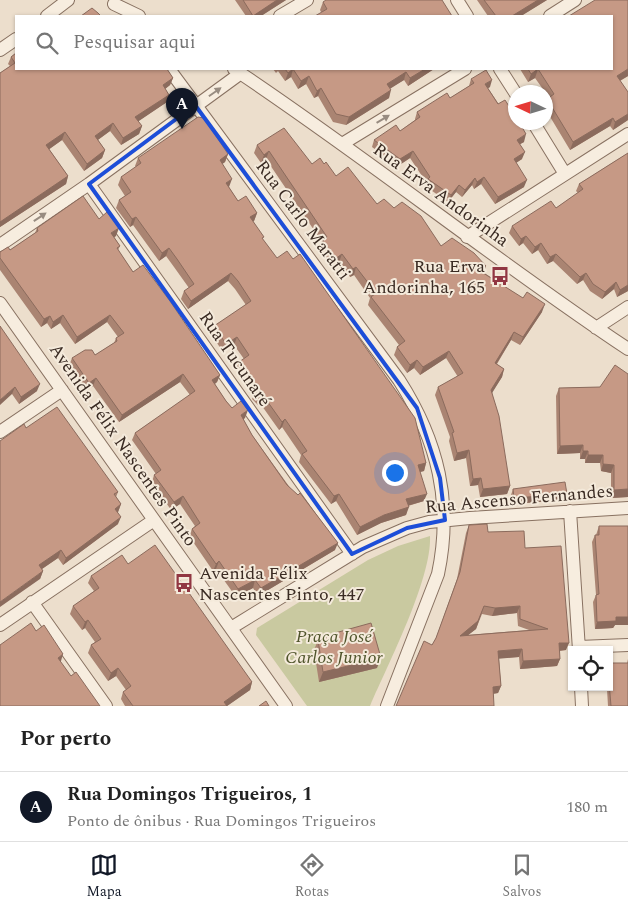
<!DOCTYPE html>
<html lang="pt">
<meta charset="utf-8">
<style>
body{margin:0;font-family:Spectral,serif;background:#f6f6f6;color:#222}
.controls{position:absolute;right:15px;bottom:15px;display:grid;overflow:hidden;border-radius:0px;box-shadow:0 1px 4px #0004}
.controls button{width:45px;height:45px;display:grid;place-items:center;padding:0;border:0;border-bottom:1px solid #e0e0e0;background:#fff;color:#222;font:25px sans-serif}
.compass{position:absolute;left:508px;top:85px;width:45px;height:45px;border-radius:50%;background:#fff;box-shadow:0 1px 4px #0004;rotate:274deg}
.you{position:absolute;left:394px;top:472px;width:18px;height:18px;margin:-12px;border:4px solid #fff;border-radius:50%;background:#1a73e8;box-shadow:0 0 0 8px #1a73e833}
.badge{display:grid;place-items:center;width:32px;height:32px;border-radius:50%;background:#111827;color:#fff;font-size:16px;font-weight:700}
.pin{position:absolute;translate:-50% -41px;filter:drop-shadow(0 1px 2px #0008)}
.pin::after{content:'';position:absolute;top:26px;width:18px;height:15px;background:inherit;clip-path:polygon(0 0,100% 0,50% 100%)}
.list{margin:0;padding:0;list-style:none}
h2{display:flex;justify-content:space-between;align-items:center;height:65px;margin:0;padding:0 20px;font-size:21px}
h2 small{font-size:16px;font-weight:400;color:#767676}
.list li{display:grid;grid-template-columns:32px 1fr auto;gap:15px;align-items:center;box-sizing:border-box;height:70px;padding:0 20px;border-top:1px solid #e0e0e0}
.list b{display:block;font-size:19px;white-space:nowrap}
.list p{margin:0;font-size:16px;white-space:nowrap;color:#767676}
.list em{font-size:16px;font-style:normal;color:#767676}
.icon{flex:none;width:28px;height:28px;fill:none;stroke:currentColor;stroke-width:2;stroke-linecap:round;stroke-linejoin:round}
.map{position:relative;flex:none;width:628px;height:706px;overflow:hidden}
.search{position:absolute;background:#fff;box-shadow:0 1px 4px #0004;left:15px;right:15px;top:15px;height:55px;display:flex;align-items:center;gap:12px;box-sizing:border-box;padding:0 18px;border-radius:0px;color:#767676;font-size:19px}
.sheet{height:135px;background:#fff}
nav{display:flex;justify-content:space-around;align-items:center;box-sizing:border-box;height:70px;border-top:1px solid #e0e0e0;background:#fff;font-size:14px;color:#767676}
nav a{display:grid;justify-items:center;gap:2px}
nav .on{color:#111827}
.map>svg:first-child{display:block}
</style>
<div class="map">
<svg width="628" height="706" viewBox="0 0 628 706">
<rect width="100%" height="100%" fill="#ecdecc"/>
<path fill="#c9c9a0" d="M430 536C432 579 388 664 370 706H307L256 635 257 628 368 560 398 546Z"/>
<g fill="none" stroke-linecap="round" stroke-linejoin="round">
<g stroke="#887161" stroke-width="14">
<path id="street" d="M457 0 467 16
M114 4 139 16
M47 16 68 0
M280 16 307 0
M550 16 575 0
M0 50 16 39
M169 69 399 380C438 441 453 503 438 574L387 706
M234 69C368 158 494 260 628 349
M500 69 516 94
M533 122 565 174
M342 144 465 69
M89 184 352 554
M467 237 628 134
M0 245 89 184 241 73
M0 303 286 706
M596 328 628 307
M0 432 62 390
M570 511 579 650
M32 602 106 706
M0 625 154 520
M231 628 363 547 407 528 429 522 470 518 628 508
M579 647 628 645
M581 687 582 706"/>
</g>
<use href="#street" stroke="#f7eddf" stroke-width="12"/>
</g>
<path fill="#aa8472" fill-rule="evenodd" d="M235 0H286L261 16H246Z
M477 0H547L521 16H488Z
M628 0V76L620 81 628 92V120L613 130 610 126 570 150 546 110V102L547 99 548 98 546 92H545L535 78 528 82 520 69H612Z
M323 2 452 16 321 12 320 10Z
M16 53V69H167L173 78 170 85 165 89 169 95 167 102 138 121 142 126 139 134 121 145 110 131 98 140 105 150 102 158 84 171 62 140 49 149 68 176 66 184 0 227V73L10 66 8 64 11 57Z
M273 69H434L408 86 404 80 390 88 389 98 346 125 333 122 318 96 314 98 306 84 298 89 291 77 285 81 278 71 276 73Z
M471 79 490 87 488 88 524 142 520 144 522 159 516 163 524 187 495 204 481 184 474 189 472 185 462 197 456 192 448 202 425 186 426 182 410 158 398 166 372 147 374 140 400 131 415 120V119L417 112 450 98 469 86Z
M257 145 312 164H324L336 176 377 204 394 208 441 246 483 272 542 312 520 345 511 340 497 364 504 369 502 377 492 392 510 486 507 494 480 497 478 485 470 486 466 458 454 461 449 441 450 437 435 395 438 387 458 377 446 358 420 375 414 368 407 373 394 355 397 347 399 345 368 305 370 298 354 275 350 277 339 262 332 267 320 249 322 242 266 159 261 163 254 153Z
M628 153V291L617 297 614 289 602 299 590 291 583 280 577 284 553 261 547 264 538 250 532 254 523 243 519 246 509 233 512 226 556 208 578 193 576 191 579 184Z
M228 154 225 162 222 164 229 187 238 201 257 213 254 221H253L263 240 426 463 424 471 420 472 424 501 408 506 406 515 381 523 357 535 336 501 331 504 299 462 301 455 282 427 279 430 262 406 260 407 252 399 253 397 248 390V387L236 370 239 362 244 359 234 345 223 352 211 334 214 326 246 305 235 289 228 281 188 309 181 299 184 291 189 288 174 267 166 256 159 261 133 225 130 227 116 208 119 200 125 196 118 185 121 177 136 167 135 166 138 158Z
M99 219 116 236 114 237 120 246 118 250 133 272 220 375 217 382 215 384 226 401 232 408 245 418 243 419 252 435 335 550 258 596 253 588 236 597 216 569 213 571 189 536 192 529 195 526 180 504 171 510 152 482 154 475 156 474 132 440 135 433 190 395 180 382 119 422 93 386 87 390 69 366 72 358 95 355 114 343 116 338 118 337 107 322 75 344 60 323 51 329 47 323 41 327 0 270V252L10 250 35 233 37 228Z
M0 326 37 391 19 404 12 394Z
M628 374V497L611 498V473L601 471 600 463H585V459H580V453L557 454 556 396 559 388 600 387Z
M26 428 118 492 116 497 121 504 118 512V524L63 565 58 558 42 569 43 571 40 579Z
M513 489 567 494 565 500 511 504V495Z
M469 525 525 548 566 650 559 651 560 659 557 666 520 669 519 657 499 658 501 686 498 693 493 694 432 645 436 638 457 579 466 533ZM517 613 518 626 529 630 468 635 476 629 482 614 492 616Z
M599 526 615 625 613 628 595 629 593 602 596 595 592 542 595 535H596Z
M128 564 252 682 250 690 227 706H125L121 699 123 692 126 690 116 676 108 681 88 653 91 645 95 642 85 628 82 630 70 614 73 606 94 591 88 583 91 576Z
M335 633 377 668 319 682 314 650 318 640 334 635Z
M628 659V706H608L607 689 599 690V687H609V663H627Z"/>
<path fill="#8b6b5d" d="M277 0H286L261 16H252Z
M538 0H547L521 16H512Z
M293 69 291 77 285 81 288 73Z
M425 69H434L408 86 410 78Z
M538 69 535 78 528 82 531 74Z
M628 69V76L614 84 617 76Z
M406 72 404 80 385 92 387 84Z
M309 76 306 84 298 89 301 81Z
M173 78 170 85 160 93 163 85Z
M492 80 490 87 483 91 485 84Z
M321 88 318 96 314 98 317 91Z
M391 90 389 98 346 125 349 117Z
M169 95 167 102 133 125 135 117Z
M628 114V120L613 130 615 122Z
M613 118 610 126 570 150 573 142Z
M113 123 110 131 92 144 95 136Z
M142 126 139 134 121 145 123 138Z
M65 132 62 140 44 153 46 145Z
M526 134 524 142 515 147 517 140Z
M105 150 102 158 84 171 87 164Z
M269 151 266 159 261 163 264 155Z
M413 151 410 158 398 166 400 159Z
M525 152 522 159 511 166 514 159Z
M228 154 225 162 217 168 220 160Z
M68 176 66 184 0 227V222Z
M484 177 481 184 474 189 477 182Z
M475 178 472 185 462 197 465 190Z
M232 179 229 187 226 183Z
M527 180 524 187 495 204 498 197Z
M459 185 456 192 448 202 451 195Z
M257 213 254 221 247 225 250 217Z
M136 217 133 225 130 227 132 219Z
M119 228 116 236 108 241 111 233Z
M526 236 523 243 519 246 521 239Z
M541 243 538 250 532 254 535 247Z
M169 248 166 256 159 261 162 253Z
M342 254 339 262 332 267 335 259Z
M556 254 553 261 547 264 550 257Z
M486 266 483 274 480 271Z
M356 267 354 275 350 277 353 269Z
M231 273 228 281 188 309 191 301Z
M586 273 583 280 577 284 580 277Z
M616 282 614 289 602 299 605 292Z
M628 285V291L617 297 620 290Z
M545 304 542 312 520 345 523 337Z
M63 315 60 323 51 329 53 322Z
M110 315 107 322 75 344 77 337Z
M50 316 47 323 41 327 44 319Z
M514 332 511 340 492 371 495 363Z
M237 337 234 345 223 352 226 344Z
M449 351 446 358 420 375 423 367Z
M417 360 414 368 407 373 410 365Z
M504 369 502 377 489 398 491 390Z
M183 374 180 382 119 422 122 415Z
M220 375 217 382 209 388 212 380Z
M96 378 93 386 87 390 89 383Z
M40 384 37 391 19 404 21 397Z
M15 387 12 394 0 405V400Z
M265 398 262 406 260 407 263 399Z
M248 410 245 418 238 423 241 415Z
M285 419 282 427 279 430 282 422Z
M583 445 580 453 557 454 560 446Z
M469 450 466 458 454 461 457 453Z
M583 451H588L585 459H580Z
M588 455H603L600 463H585Z
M426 463 424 471 415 473 418 465Z
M603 464 614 465 611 473 601 471Z
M481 478 478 485 470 486 473 479Z
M510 486 507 494 480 497 483 489Z
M628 489V497L611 498 614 490Z
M339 494 336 501 331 504 334 496Z
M427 494 424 501 403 507 406 499Z
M567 494 565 500 511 504 514 498Z
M183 496 180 504 171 510 174 502Z
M121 504 118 512 112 516 115 509Z
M409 507 406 515 381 523 357 535 360 527 384 515Z
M121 517 118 524 63 565 66 558Z
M338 543 335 550 258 596 261 588Z
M61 550 58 558 36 573 39 565Z
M219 561 216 569 213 571 216 564Z
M43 571 40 579 0 607V602Z
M255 580 253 588 236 597 238 589Z
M484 606 476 629 458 643 460 636Z
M520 606 517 613 492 616 495 608Z
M616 617H628V625H615L613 628 595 629 597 622Z
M88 620 85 628 82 630 85 622Z
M559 643H569L566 650 556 651Z
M522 649 519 657 496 659 498 651Z
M63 654 61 661 55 665 58 658Z
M381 658 377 668 319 682 323 672Z
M560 659 557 666 520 669 523 661Z
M118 668 116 676 108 681 111 673Z
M252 682 250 690 227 706 224 702Z
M501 686 498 693 490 694 493 687Z
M600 687H607V689L599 690Z"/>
<path fill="#c69985" stroke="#8b6b5d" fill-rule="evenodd" d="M243 0H277L253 16Z
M326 0H442L452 16H315L327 9 323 2Z
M484 0H538L512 16H496Z
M595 0H628V69L617 76 628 92V114L615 122 613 118 573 142 547 99 554 94 538 69 531 74 528 69H612V16H569Z
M92 8 98 13 101 16H81Z
M16 53V69H167L173 78 163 85 169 95 135 117 142 126 123 138 113 123 95 136 105 150 87 164 65 132 46 145 68 176 0 222V73L15 63 11 57Z
M285 69H425L410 78 406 72 387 84 391 90 349 117 336 114 321 88 317 91 309 76 301 81 293 69 288 73Z
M486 70 492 80 485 84 498 104 505 100 516 117V122H519L526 134 517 140 525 152 514 159 527 180 498 197 484 177 477 182 475 178 465 190 459 185 451 195 428 179 430 177 413 151 400 159 374 140 396 125 400 131 420 117 417 112 447 93 450 98 474 83 471 79Z
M198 117 204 118 228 154 220 160 232 179 226 183 238 201 246 196 257 213 250 217 264 237 262 238 277 258 287 251 293 259 300 254 415 418 426 463 418 465 427 494 406 499 409 507 384 515 360 527 339 494 334 496 302 454 307 451 285 419 282 422 265 398 263 399 255 391 257 390 250 382 252 380 239 362 249 355 237 337 226 344 214 326 251 301 238 281 231 273 191 301 184 291 194 284 177 259 169 248 162 253 136 217 132 219 119 200 131 192 121 177 141 163 138 158Z
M284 128 312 164 320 158 324 164 326 162 336 176 348 167 377 204 384 199 394 208 402 202 421 216 441 246 452 238 474 253 486 266 480 271 523 298 527 292 545 304 523 337 514 332 495 363 504 369 491 390 499 416 510 486 483 489 481 478 473 479 469 450 457 453 452 433 454 432 438 387 463 373 449 351 423 367 417 360 410 365 397 347 405 341 371 297 376 293 356 267 353 269 342 254 335 259 323 241 327 237 269 151 264 155 257 145Z
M628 153V285L620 290 616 282 605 292 593 284 586 273 580 277 556 254 550 257 541 243 535 247 526 236 521 239 512 226 551 201 556 208 583 189 579 184Z
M83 196 99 219 107 212 119 228 111 233 120 246 117 248 133 272 143 265 170 301 220 375 212 380 226 401 232 408 241 401 248 410 241 415 252 435 287 485 298 495 300 493 338 543 261 588 255 580 238 589 219 561 216 564 192 529 200 523 183 496 174 502 154 475 161 470 135 433 195 391 183 374 122 415 96 378 89 383 72 358 85 350H92L95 355 117 341 116 338 124 333 110 315 77 337 63 315 53 322 50 316 44 319 0 258V252L8 247 10 250 38 231 37 228Z
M0 326 40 384 21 397 15 387 0 400Z
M615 365 628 374V489L614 490V465L603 464V455H588V451H583V445L560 446 559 388 600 387Z
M57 407 118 492 114 494 121 504 115 509 121 517 66 558 61 550 39 565 43 571 0 602V441L24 424 26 428Z
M565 482 567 494 514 498 513 489Z
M487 524 488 532 524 531 525 548 561 546 569 643H559L560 659 523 661 522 649 498 651 501 686 493 687 494 706H396L424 641 432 645 436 638 460 572 469 525ZM484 606 495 608 520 606V619L548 629 460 636 478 621Z
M599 526H628V617H616V621L597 622 596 595 599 594 595 535H599Z
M155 545 252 682 224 702 227 706H133L123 692 131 686 118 668 111 673 91 645 101 639 88 620 85 622 73 606 99 588 91 576 122 555 128 564Z
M31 623 36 631 44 625 63 654 58 658 71 676 76 672 100 706H0V645Z
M371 623 381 658 323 672 318 640 335 635V633Z
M609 663H628V706H611L609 682Z
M266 701 269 706H259Z"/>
<defs><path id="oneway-solid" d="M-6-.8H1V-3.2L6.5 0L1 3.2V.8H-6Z" transform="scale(1.25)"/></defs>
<g fill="#988c81">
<use href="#oneway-solid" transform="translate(215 92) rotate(-35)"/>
<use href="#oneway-solid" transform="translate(383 119) rotate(-31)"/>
<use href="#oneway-solid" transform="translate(40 217) rotate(-34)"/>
</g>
<path fill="none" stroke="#1d4ed8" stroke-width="4" stroke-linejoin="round" d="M195 105 417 408 440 478 445 520 407 528 352 554 89 184Z"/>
<defs>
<g id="bus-bare" transform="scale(1.5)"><path d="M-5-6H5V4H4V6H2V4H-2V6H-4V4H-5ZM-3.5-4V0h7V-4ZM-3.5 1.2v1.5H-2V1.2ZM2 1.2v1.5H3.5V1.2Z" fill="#913642" stroke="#f4eadb" stroke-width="2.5" paint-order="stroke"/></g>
</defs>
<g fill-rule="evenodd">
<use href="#bus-bare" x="500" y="276"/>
<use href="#bus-bare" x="184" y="583"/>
</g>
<g text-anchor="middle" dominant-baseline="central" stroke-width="4" stroke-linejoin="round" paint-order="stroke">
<g font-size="18" fill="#3a2b23" stroke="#f4eadb">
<text transform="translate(441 195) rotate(36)">Rua Erva Andorinha</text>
<text transform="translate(303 220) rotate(53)">Rua Carlo Maratti</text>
<text transform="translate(235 359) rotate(55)">Rua Tucunaré</text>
<text transform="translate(123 445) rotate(55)">Avenida Félix Nascentes Pinto</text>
<text transform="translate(519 499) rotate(-5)">Rua Ascenso Fernandes</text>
</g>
<g font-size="18" fill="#3a2b23" stroke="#f4eadb" text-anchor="end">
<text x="485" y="266">Rua Erva<tspan x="485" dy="21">Andorinha, 165</tspan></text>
<text x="199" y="573" text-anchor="start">Avenida Félix<tspan x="199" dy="21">Nascentes Pinto, 447</tspan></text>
</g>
<g font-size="18" font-style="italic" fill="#4f542b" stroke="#f4eadb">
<text x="334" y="636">Praça José<tspan x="334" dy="21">Carlos Junior</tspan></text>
</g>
</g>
</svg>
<div class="controls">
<button><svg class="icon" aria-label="locate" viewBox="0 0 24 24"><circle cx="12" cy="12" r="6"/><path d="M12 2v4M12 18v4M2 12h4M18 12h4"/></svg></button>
</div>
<svg class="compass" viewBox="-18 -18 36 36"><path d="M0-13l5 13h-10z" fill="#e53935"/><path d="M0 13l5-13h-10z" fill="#767676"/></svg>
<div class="you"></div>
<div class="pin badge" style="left:182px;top:129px">A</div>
<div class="search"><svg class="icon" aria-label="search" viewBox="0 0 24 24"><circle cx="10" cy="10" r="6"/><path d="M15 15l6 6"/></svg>Pesquisar aqui</div>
</div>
<section class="sheet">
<h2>Por perto<small></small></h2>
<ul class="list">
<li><span class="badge">A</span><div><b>Rua Domingos Trigueiros, 1</b><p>Ponto de ônibus · Rua Domingos Trigueiros</p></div><em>180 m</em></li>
</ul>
</section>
<nav>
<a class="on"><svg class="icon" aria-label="map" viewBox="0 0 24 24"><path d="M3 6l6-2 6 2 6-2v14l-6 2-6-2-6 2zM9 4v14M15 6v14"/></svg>Mapa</a>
<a><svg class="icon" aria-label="directions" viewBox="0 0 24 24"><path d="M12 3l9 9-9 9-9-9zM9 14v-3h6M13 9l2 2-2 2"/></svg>Rotas</a>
<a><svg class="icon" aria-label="saved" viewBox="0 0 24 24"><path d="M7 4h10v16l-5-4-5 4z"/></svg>Salvos</a>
</nav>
